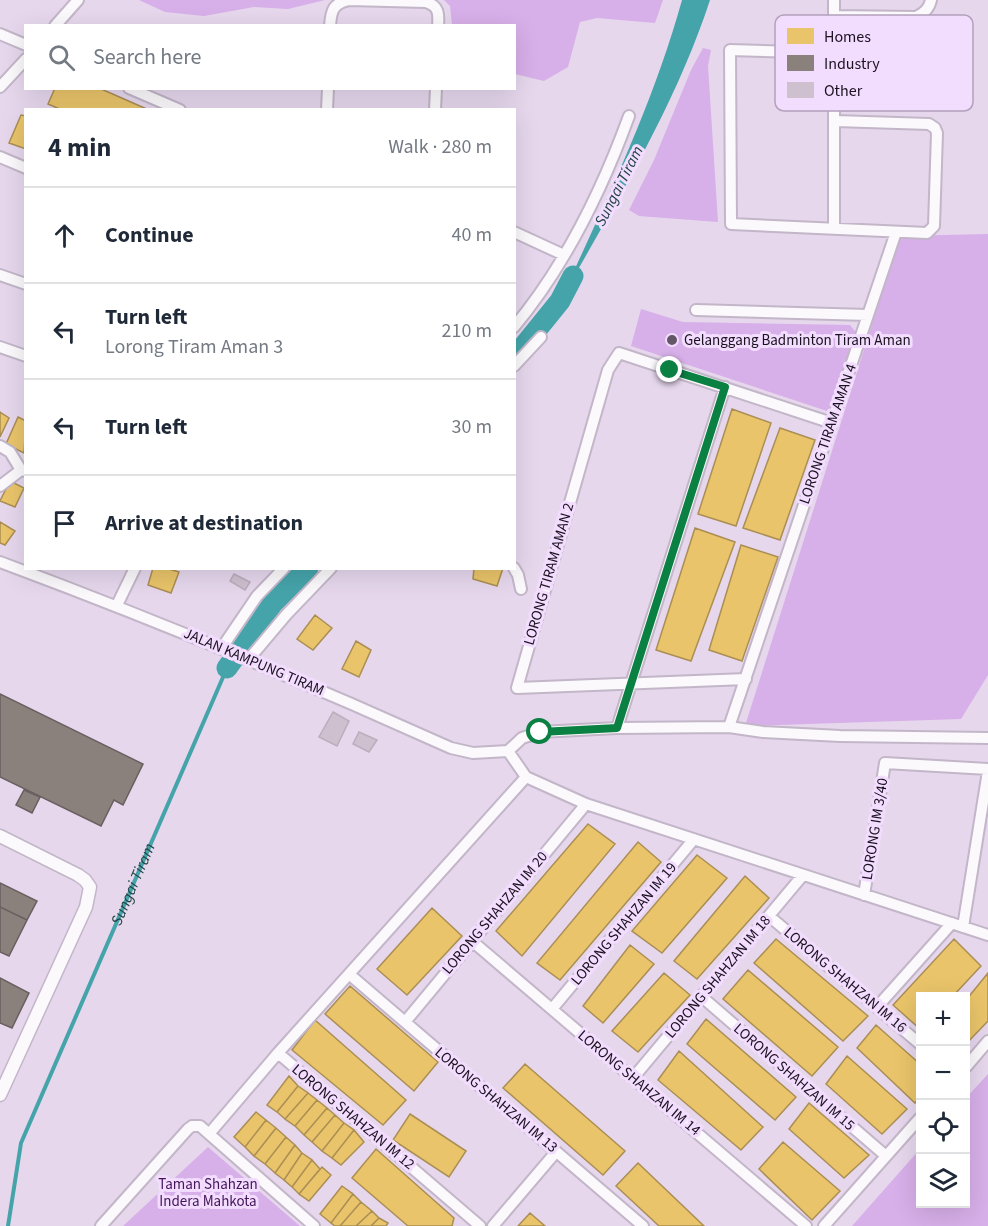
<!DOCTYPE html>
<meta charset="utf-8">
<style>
body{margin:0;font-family:"Source Sans 3",sans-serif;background:#f6f6f7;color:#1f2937}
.controls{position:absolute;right:18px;bottom:18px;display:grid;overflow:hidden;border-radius:0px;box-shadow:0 6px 24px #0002}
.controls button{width:54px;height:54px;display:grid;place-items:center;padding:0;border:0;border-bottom:2px solid #e0e1e3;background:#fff;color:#1f2937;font:30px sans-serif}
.stop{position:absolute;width:18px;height:18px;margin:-14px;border:4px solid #0b8043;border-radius:50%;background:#fff}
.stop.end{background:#0b8043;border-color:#fff;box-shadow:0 2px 6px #0008}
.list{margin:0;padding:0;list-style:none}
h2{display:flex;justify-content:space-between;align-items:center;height:78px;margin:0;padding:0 24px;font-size:26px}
h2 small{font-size:20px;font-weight:400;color:#747a83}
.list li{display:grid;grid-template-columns:39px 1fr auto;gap:18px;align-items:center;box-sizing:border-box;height:96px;padding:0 24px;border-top:2px solid #e0e1e3}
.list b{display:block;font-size:22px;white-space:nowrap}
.list p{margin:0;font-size:20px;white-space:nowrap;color:#747a83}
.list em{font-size:20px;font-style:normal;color:#747a83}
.icon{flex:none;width:33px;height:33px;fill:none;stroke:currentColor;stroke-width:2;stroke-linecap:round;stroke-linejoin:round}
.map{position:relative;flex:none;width:988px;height:1226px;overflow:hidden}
.search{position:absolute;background:#fff;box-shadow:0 6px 24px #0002;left:24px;top:24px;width:492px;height:66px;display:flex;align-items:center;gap:15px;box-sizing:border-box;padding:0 21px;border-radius:0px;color:#747a83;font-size:22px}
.panel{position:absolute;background:#fff;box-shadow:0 6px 24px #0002;left:24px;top:108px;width:492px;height:462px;border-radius:0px}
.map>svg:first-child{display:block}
</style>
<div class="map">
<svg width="988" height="1226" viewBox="0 0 988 1226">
<rect width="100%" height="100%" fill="#e6d7ed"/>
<path fill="#d7afe9" d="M139 0H325L288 9 254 7 204 16 165 12Z
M444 0H663L655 23 597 18 580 22 568 67 544 81 515 74 514 26 452 25 450 6Z
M703 48 711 50 708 66 718 222 639 216 629 210 654 160 691 70Z
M988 234V675L961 719 745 726 900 236Z
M641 309 683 322 850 325 858 335 830 412 631 346Z
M988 1074V1226H852L920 1149V1204H966V1098Z
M208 1147 300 1226H123Z"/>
<path fill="#45a4aa" d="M682 0H710C675 107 615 204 560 301 605 203 653 105 682 0Z"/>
<path fill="#e9c46a" stroke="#ab8e54" stroke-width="1.5" d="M55 88H99L149 110H62L48 104Z
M21 115 26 116V149L9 143Z
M732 409 771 423 736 526 698 514Z
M0 412 9 418 0 437Z
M18 417 26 421 24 453 6 444Z
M780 428 815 440 780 540 743 528Z
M10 481 24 488 15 507 0 501Z
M0 522 15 531 5 545 0 543Z
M695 528 735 542 691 661 656 650Z
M741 545 778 557 742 661 709 650Z
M153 568H166L179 572 171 593 148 585Z
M474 568H503L497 586 473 579Z
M315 615 332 628 313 650 297 639Z
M356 641 371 650 359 677 342 669Z
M588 824 615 844 522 956 496 931Z
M638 842 661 862 560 980 537 963Z
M697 855 727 878 662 953 632 931Z
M745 876 769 898 697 979 674 961Z
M432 908 462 936 407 995 377 969Z
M776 939 868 1016 843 1041 754 963Z
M954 939 981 966 953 996H920V1029L893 1005Z
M630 945 654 964 603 1023 583 1006Z
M748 970 838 1047 812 1076 723 999Z
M664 973 690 995 638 1052 612 1031Z
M988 973V1021L966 1044V1000Z
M350 986 438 1062 414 1091 325 1014Z
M706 1019 796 1097 775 1120 687 1044Z
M315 1020 406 1100 383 1125 292 1050Z
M876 1025 920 1064V1096L915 1103 857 1048Z
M679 1051 763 1127 741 1150 658 1080Z
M847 1056 907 1109 882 1134 826 1084Z
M525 1064 625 1151 603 1175 503 1088Z
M289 1076 298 1086 277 1112 267 1105Z
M298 1086 308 1093 285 1119 277 1112Z
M308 1093 317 1100 295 1126 285 1119Z
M317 1100 327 1108 304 1135 295 1126Z
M809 1103 869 1155 844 1178 789 1129Z
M327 1108 335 1115 312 1142 304 1135Z
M256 1112 266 1120 245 1147 234 1137Z
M410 1114 466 1151 449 1177 393 1140Z
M335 1115 344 1123 322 1151 312 1142Z
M266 1120 276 1128 254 1156 245 1147Z
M344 1123 354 1130 332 1158 322 1151Z
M276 1128 286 1137 265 1164 254 1156Z
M354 1130 364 1142 341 1165 332 1158Z
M286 1137 295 1145 275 1173 265 1164Z
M783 1142 840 1191 812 1220 759 1169Z
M295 1145 302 1153 284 1180 275 1173Z
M376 1149 454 1218 452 1226H408L352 1178Z
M302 1153 312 1160 292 1187 284 1180Z
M312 1160 320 1169 299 1194 292 1187Z
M638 1163 704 1226H659L616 1186Z
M322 1167 331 1175 309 1201 299 1194Z
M342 1186 353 1194 331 1223 320 1214Z
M353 1194 361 1202 340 1226H335L331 1223Z
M361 1202 372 1211 356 1226H340Z
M372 1211 379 1218 371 1226H356Z
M530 1213 545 1226H518Z
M379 1218 388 1223 386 1226H371Z"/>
<path fill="#8a817c" stroke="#695f60" stroke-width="1.5" d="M0 694 143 764 123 805 114 800 101 826 0 777Z
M24 790 40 797 32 813 16 805Z
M0 883 37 901 27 920 0 907Z
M0 907 27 920 9 956 0 952Z
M0 978 29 993 12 1028 0 1023Z"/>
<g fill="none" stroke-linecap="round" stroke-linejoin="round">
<path stroke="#45a4aa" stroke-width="4" id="s1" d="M8 1226 21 1143 227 668"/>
<path stroke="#45a4aa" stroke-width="21" d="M514 358 560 301 573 276
M227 668 273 603 308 568"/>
</g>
<path fill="#cfc0d0" stroke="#bbadbc" stroke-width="1.5" d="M234 574 250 582 245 590 230 581Z
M333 712 349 721 337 746 319 737Z
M359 732 377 740 369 752 353 744Z"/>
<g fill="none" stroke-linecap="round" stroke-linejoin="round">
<g stroke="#c2b6c8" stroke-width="14">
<path id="minor" d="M834 0V229
M834 16 916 17C924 13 929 9 931 0
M55 26 78 0
M330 26C331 11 333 3 349 0L426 2C439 6 439 14 438 26
M0 34 26 45
M0 87 26 59
M129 88 180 110
M327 110 328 88
M435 110 436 88
M835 121 929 124 935 128 937 133 934 226 927 233 731 224 730 50 835 53
M0 157 26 168
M514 232 564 255
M0 275 26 284
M696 310 868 315
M514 327C565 266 602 190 629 116
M0 347 26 356
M514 366 541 337
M0 446 10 452 21 470
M0 486 21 470 26 471
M0 562C153 619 303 681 451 748L473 753 508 751
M514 568 518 575 521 589
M117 605 135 568
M221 649 257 596 284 568
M249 659 286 615 331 568
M746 679 517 688 608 370 619 353 832 423
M729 727 896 232
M617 728 725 387
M508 751 526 777 586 804 988 935
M508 751 522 738 540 732 617 728 729 727 763 732 840 736 988 738
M864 895 885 763 988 769
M769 916 920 1044
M963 927 988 771
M472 941 806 1226
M349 974 643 1226
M702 997 886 1156
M877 1007 952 923
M552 1009 694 839
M405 1022 586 804
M278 1053 526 777
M966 1067 988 1041
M633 1078 803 875
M209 1134 278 1053 480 1226
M101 1226 188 1129 192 1126H200L314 1226
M493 1226 556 1152
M824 1226 920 1118"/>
</g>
<g stroke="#c2b6c8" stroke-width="15">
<path id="tertiary" d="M0 836 78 875 85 880 90 887 86 907 0 1095"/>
</g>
<use href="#minor" stroke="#fbf9fc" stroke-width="10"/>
<use href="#tertiary" stroke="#fbf9fc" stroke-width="12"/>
</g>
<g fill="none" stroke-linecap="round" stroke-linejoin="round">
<path stroke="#0b8043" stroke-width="8" d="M540 732 617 728 725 387 670 370"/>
</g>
<circle fill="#625667" stroke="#f3ddff" stroke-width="2" cx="672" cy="340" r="6"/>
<g text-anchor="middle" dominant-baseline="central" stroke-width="6" stroke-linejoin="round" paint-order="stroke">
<g font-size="15" fill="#1b111f" stroke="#f3ddff" text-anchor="start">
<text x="684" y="340">Gelanggang Badminton Tiram Aman</text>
</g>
<g font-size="15" fill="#1b111f" stroke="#f3ddff">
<text transform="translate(828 434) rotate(-71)">LORONG TIRAM AMAN 4</text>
<text transform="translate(549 574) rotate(-74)">LORONG TIRAM AMAN 2</text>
<text transform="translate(254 662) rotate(23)">JALAN KAMPUNG TIRAM</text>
<text transform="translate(875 829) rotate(-81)">LORONG IM 3/40</text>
<text transform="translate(495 913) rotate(-50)">LORONG SHAHZAN IM 20</text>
<text transform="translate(624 924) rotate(-50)">LORONG SHAHZAN IM 19</text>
<text transform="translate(718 977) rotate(-50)">LORONG SHAHZAN IM 18</text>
<text transform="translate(845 980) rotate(40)">LORONG SHAHZAN IM 16</text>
<text transform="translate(794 1077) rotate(41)">LORONG SHAHZAN IM 15</text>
<text transform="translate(639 1083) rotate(40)">LORONG SHAHZAN IM 14</text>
<text transform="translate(496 1100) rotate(40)">LORONG SHAHZAN IM 13</text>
<text transform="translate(353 1117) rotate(40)">LORONG SHAHZAN IM 12</text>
</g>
<g font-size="15" fill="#441558" stroke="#f3ddff">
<text x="208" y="1184">Taman Shahzan<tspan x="208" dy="17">Indera Mahkota</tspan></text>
</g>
<g font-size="16" font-style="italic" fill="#214342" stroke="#f3ddff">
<text transform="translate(619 186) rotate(-63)">Sungai Tiram</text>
<text stroke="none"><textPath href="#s1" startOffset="366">Sungai Tiram</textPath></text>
</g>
</g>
<rect x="775" y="15" width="198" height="96" rx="9" fill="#f3ddff" stroke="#b2a0bc" stroke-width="1.5"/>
<rect x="787" y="28" width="27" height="16" fill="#e9c46a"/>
<rect x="787" y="55" width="27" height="16" fill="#8a817c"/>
<rect x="787" y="82" width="27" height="16" fill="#cfc0d0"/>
<g font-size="16" fill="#1b111f">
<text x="824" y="42">Homes</text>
<text x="824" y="69">Industry</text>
<text x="824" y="96">Other</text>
</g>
</svg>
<div class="controls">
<button>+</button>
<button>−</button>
<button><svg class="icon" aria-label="locate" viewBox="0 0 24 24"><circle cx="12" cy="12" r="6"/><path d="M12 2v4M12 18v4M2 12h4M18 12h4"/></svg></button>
<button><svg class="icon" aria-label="layers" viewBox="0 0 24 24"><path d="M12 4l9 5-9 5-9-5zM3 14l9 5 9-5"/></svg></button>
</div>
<div class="stop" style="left:540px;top:732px"></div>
<div class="stop end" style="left:670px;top:370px"></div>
<div class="search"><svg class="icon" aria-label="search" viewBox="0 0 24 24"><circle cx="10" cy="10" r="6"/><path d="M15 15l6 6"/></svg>Search here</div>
<section class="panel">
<h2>4 min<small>Walk · 280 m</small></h2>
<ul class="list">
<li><svg class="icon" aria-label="ahead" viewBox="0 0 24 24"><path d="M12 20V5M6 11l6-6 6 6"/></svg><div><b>Continue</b></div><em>40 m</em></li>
<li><svg class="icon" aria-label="left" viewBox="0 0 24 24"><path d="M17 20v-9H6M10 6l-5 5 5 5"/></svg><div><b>Turn left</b><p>Lorong Tiram Aman 3</p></div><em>210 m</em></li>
<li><svg class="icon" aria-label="left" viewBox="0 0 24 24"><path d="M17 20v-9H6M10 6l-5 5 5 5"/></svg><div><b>Turn left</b></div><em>30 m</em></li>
<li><svg class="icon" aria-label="arrive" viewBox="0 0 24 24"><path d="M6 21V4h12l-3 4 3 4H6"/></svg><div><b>Arrive at destination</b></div></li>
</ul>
</section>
</div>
